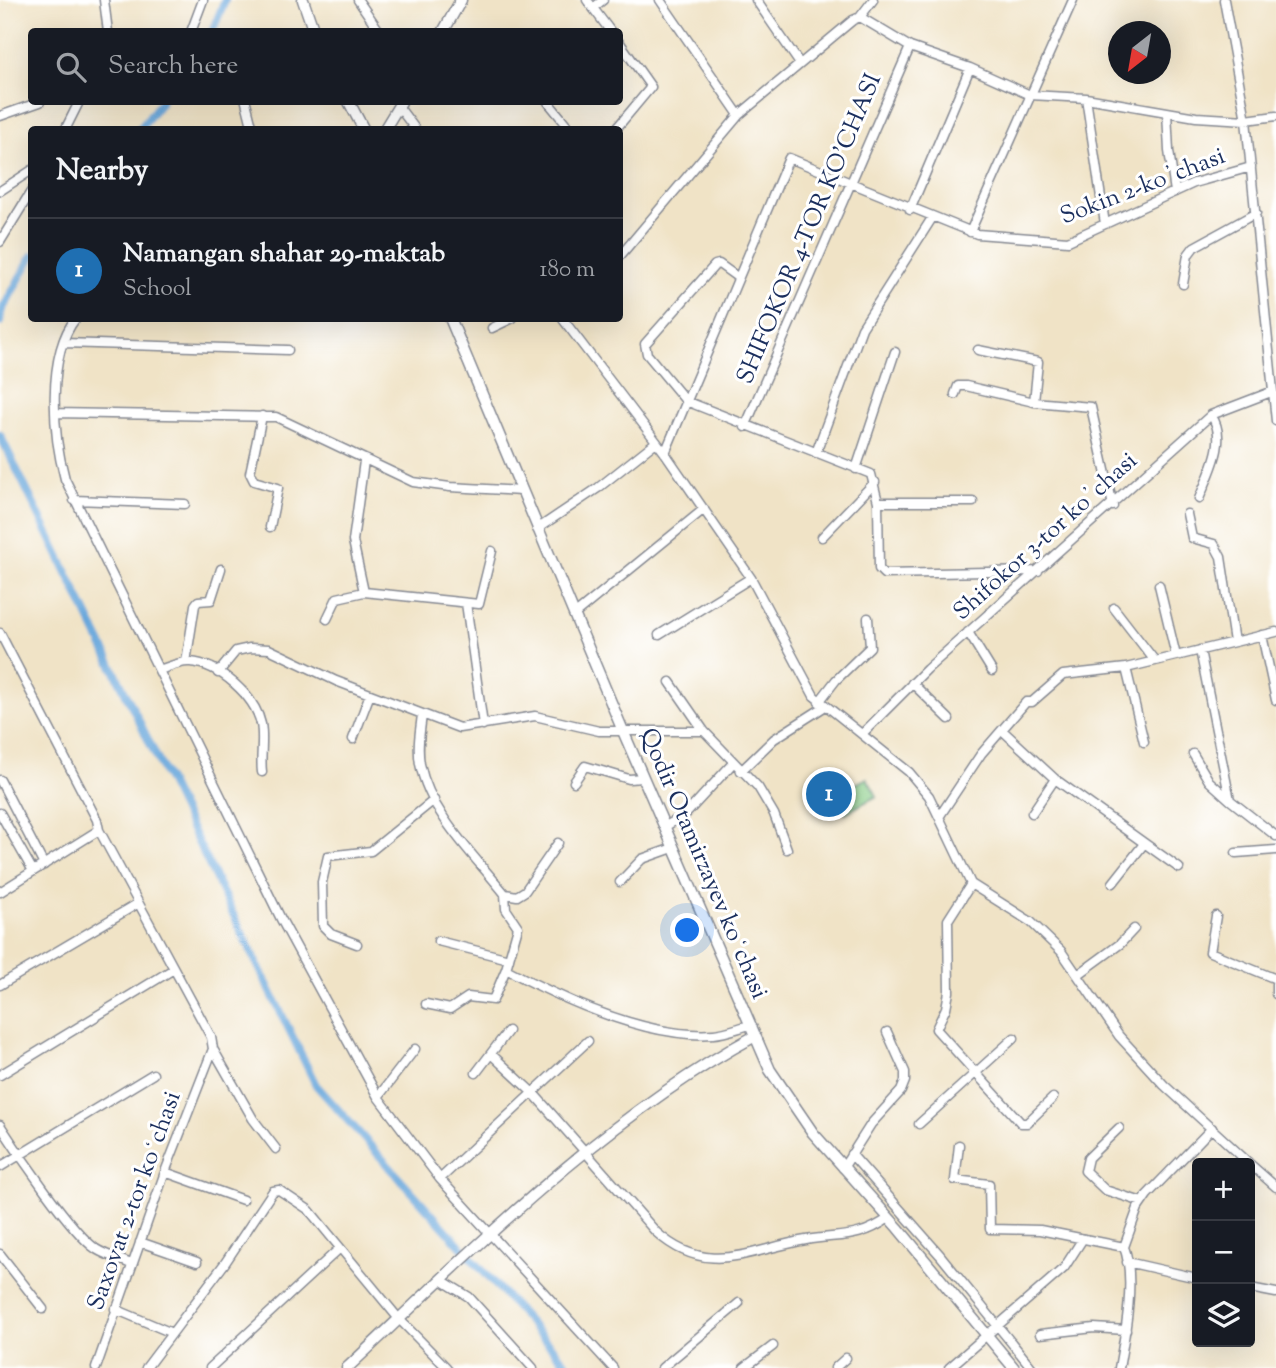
<!DOCTYPE html>
<meta charset="utf-8">
<style>
body{margin:0;font-family:"Sorts Mill Goudy",serif;background:#20242c;color:#f1f3f6}
.controls{position:absolute;right:21px;bottom:21px;display:grid;overflow:hidden;border-radius:7px;box-shadow:0 7px 28px #0002}
.controls button{width:63px;height:63px;display:grid;place-items:center;padding:0;border:0;border-bottom:2px solid #363941;background:#171b24;color:#f1f3f6;font:35px sans-serif}
.compass{position:absolute;left:1108px;top:21px;width:63px;height:63px;border-radius:50%;background:#171b24;box-shadow:0 7px 28px #0002;rotate:211deg}
.you{position:absolute;left:688px;top:931px;width:24px;height:24px;margin:-18px;border:5px solid #fff;border-radius:50%;background:#1a73e8;box-shadow:0 0 0 10px #1a73e833}
.badge{display:grid;place-items:center;width:46px;height:46px;border-radius:50%;background:#1f6fb2;color:#fff;font-size:23px;font-weight:700}
.pin{position:absolute;translate:-50% -50%;border:4px solid #fff;box-shadow:0 2px 7px #0006}
.list{margin:0;padding:0;list-style:none}
h2{display:flex;justify-content:space-between;align-items:center;height:91px;margin:0;padding:0 28px;font-size:30px}
h2 small{font-size:23px;font-weight:400;color:#9ea1a6}
.list li{display:grid;grid-template-columns:46px 1fr auto;gap:21px;align-items:center;box-sizing:border-box;height:105px;padding:0 28px;border-top:2px solid #363941}
.list b{display:block;font-size:26px;white-space:nowrap}
.list p{margin:0;font-size:23px;white-space:nowrap;color:#9ea1a6}
.list em{font-size:23px;font-style:normal;color:#9ea1a6}
.icon{flex:none;width:38px;height:38px;fill:none;stroke:currentColor;stroke-width:2;stroke-linecap:round;stroke-linejoin:round}
.map{position:relative;flex:none;width:1276px;height:1368px;overflow:hidden}
.search{position:absolute;background:#171b24;box-shadow:0 7px 28px #0002;left:28px;top:28px;width:595px;height:77px;display:flex;align-items:center;gap:18px;box-sizing:border-box;padding:0 24px;border-radius:7px;color:#9ea1a6;font-size:26px}
.panel{position:absolute;background:#171b24;box-shadow:0 7px 28px #0002;left:28px;top:126px;width:595px;height:196px;border-radius:7px}
.map>svg:first-child{display:block}
</style>
<div class="map">
<svg width="1276" height="1368" viewBox="0 0 1276 1368">
<rect width="100%" height="100%" fill="#fff"/>
<filter id="ink" filterUnits="userSpaceOnUse"><feTurbulence type="fractalNoise" baseFrequency=".0143" numOctaves="2"/><feDisplacementMap in="SourceGraphic" scale="14" xChannelSelector="R" yChannelSelector="G"/><feConvolveMatrix kernelMatrix="1 2 1 2 8 2 1 2 1" color-interpolation-filters="sRGB"/></filter>
<filter id="wash" filterUnits="userSpaceOnUse"><feTurbulence type="fractalNoise" baseFrequency=".00686" numOctaves="4" result="noise"/><feDisplacementMap in="SourceGraphic" scale="28" xChannelSelector="R" yChannelSelector="G"/><feGaussianBlur stdDeviation="1.57" result="paint"/><feColorMatrix in="noise" values="0 0 0 0 0 0 0 0 0 0 0 0 0 0 0 0 0 1.4 0 .05"/><feComposite in="paint" operator="in"/></filter>
<g filter="url(#wash)">
<rect width="100%" height="100%" fill="#f0e3c6"/>
<path fill="#87cb85" stroke="#517d72" stroke-width="2" d="M867 778 877 796 845 813 835 795Z"/>
<g fill="none" stroke-linecap="round" stroke-linejoin="round">
<path stroke="#69a7db" stroke-width="8" d="M212 32 225 0
M139 130 161 102
M0 322 1 312 32 256
M0 435 316 1085 570 1368"/>
</g>
</g>
<g filter="url(#ink)">
<g fill="none" stroke-linecap="round" stroke-linejoin="round">
<g stroke="#868992" stroke-width="11">
<path id="minor" d="M104 0 108 32
M358 0 380 32
M587 0 611 32
M660 0 739 115
M756 0 800 64
M1224 0 1246 120 1276 421
M593 8 603 0
M860 17 873 0
M191 32 203 0
M1086 98 1105 224
M246 102 253 130
M548 102 571 130
M398 106 416 130
M1167 112 1169 151 1175 192
M0 116 40 102
M65 130 79 102
M615 130 651 87 620 43
M0 191 32 170
M910 210 970 68
M970 232 1073 0
M0 242 32 190
M620 256 739 115 853 20 860 17 910 47 970 68 1030 95 1086 98 1196 117 1246 120 1276 116
M737 277 719 264 715 265 645 344 647 354 686 401 871 474 878 502 879 569 884 574 1038 571
M1183 284 1188 255 1194 247 1256 213
M76 318C46 355 53 436 65 479L281 919 378 1097 440 1179 613 1368
M562 318 665 453 751 578 814 696 909 772 929 796 971 884 1031 922 1061 951 1119 1036 1164 1085 1249 1163
M492 328 513 318
M64 343 288 350
M978 350 1038 362 1034 402
M955 394 958 386H966L1034 402 1091 407 1113 506
M55 413 276 417 413 482 450 487 521 491
M262 416 250 473 254 481 278 488 270 527
M745 427 910 47
M665 453 789 158 977 234 1068 241 1194 183 1251 167
M816 453 862 328 932 218
M856 469 895 352
M1199 499C1209 473 1229 440 1211 415
M74 500 185 504
M878 502H973
M1187 514 1192 538 1214 544 1221 557 1234 642
M537 529 598 488 656 442
M822 537 875 482
M1159 585 1176 656
M364 592 353 541 364 461
M466 603 483 725
M1114 608 1155 661
M574 615 704 509
M327 619 337 598 364 592 479 604 492 551
M968 632 992 671
M0 633 97 820 99 830 211 1037 213 1049 253 1119 276 1149
M659 635 751 578
M1262 635 1276 700
M1200 650 1230 800 1276 836
M186 662 195 605 198 601 211 600 221 569
M1126 668 1144 742
M159 670C169 667 180 661 190 662 219 664 255 696 261 724 264 739 260 756 262 772
M218 673 236 651 250 648 269 649 336 681 459 728 535 716 599 731H704
M670 682 704 731 758 787 774 814 787 849
M912 683 949 719
M819 702 836 680 870 647 868 618
M422 715C420 731 417 748 420 764 430 814 474 855 505 894L506 909 518 927 506 969C562 999 649 1039 714 1034 726 1033 738 1028 750 1025
M1002 730 1055 779 1179 868
M862 734 927 669 1211 415 1271 392
M353 739 370 694
M1193 754 1209 781 1230 800
M741 771 774 739 824 707
M0 780 44 865
M574 782 585 766 629 779 643 778
M0 813 33 871
M1032 813 1055 779
M939 817 981 754 1026 702H1032L1063 675 1126 668 1276 632
M664 827 685 815 733 763
M1236 853 1276 850
M620 882 642 859 673 848
M1113 883 1143 845
M971 884 948 920 949 992 946 1008 936 1029 1021 1123H1027L1053 1098
M0 892 99 830
M505 894 517 896 525 891 558 843
M1216 916 1210 952 1276 979
M438 941 509 959
M357 944 331 934 323 926 322 882 328 856 371 851 434 800
M1079 974 1120 944 1134 929
M1276 984V994
M0 985 137 904
M426 1004 450 1009 468 997 493 1000 506 969
M491 1054 534 1094 656 1232C708 1279 751 1249 806 1240 840 1234 858 1240 889 1218
M476 1073 508 1031
M0 1075 172 970
M378 1097 415 1049
M919 1124 1014 1038
M0 1125C18 1153 71 1232 96 1249 107 1256 120 1259 131 1264
M1119 1128 1088 1158 1085 1171 1105 1190 1142 1202
M959 1145 955 1180 989 1184 990 1229 1040 1230 1124 1247
M851 1154 940 1255 1032 1368
M1250 1164 1276 1187
M0 1167 153 1074
M843 1168 871 1124 901 1091 905 1081V1072L887 1032
M165 1172 243 1200
M440 1179 588 1041
M140 1242 197 1262
M1124 1247 1138 1208 1147 1195 1212 1128
M0 1254 43 1309
M1127 1262 1197 1278
M443 1281 469 1297 533 1368
M1250 1288 1276 1293
M115 1309 172 1333
M1040 1334 1094 1328 1126 1330
M96 1368 165 1172 213 1049
M146 1368 225 1263 273 1191 279 1190 309 1210 399 1319 447 1368
M210 1368 340 1248
M662 1368 739 1303
M744 1368 773 1346
M835 1368 846 1358
M949 1368 1064 1268 1082 1240
M1119 1368C1125 1335 1136 1278 1124 1247"/>
</g>
<g stroke="#868992" stroke-width="13">
<path id="major" d="M303 0 314 32
M443 32 461 0
M349 102 364 130
M384 130 401 102
M450 318 623 731 770 1070 813 1133 898 1228 1014 1368
M347 1368C473 1250 602 1119 755 1036"/>
</g>
<use href="#minor" stroke="#fff" stroke-width="8"/>
<use href="#major" stroke="#fff" stroke-width="10"/>
</g>
</g>
<g text-anchor="middle" dominant-baseline="central" stroke-width="6" stroke-linejoin="round" paint-order="stroke">
<g font-size="24" fill="#1b2f5e" stroke="#fff">
<text transform="translate(1143 187) rotate(-21)">Sokin 2-koʼchasi</text>
<text transform="translate(810 229) rotate(-67)">SHIFOKOR 4-TOR KO'CHASI</text>
<text transform="translate(1046 537) rotate(-42)">Shifokor 3-tor koʼchasi</text>
<text transform="translate(703 864) rotate(67)">Qodir Otamirzayev koʻchasi</text>
<text transform="translate(135 1201) rotate(-70)">Saxovat 2-tor koʻchasi</text>
</g>
</g>
</svg>
<div class="controls">
<button>+</button>
<button>−</button>
<button><svg class="icon" aria-label="layers" viewBox="0 0 24 24"><path d="M12 4l9 5-9 5-9-5zM3 14l9 5 9-5"/></svg></button>
</div>
<svg class="compass" viewBox="-18 -18 36 36"><path d="M0-13l5 13h-10z" fill="#e53935"/><path d="M0 13l5-13h-10z" fill="#9ea1a6"/></svg>
<div class="you"></div>
<div class="pin badge" style="left:829px;top:794px">1</div>
<div class="search"><svg class="icon" aria-label="search" viewBox="0 0 24 24"><circle cx="10" cy="10" r="6"/><path d="M15 15l6 6"/></svg>Search here</div>
<section class="panel">
<h2>Nearby<small></small></h2>
<ul class="list">
<li><span class="badge">1</span><div><b>Namangan shahar 29-maktab</b><p>School</p></div><em>180 m</em></li>
</ul>
</section>
</div>
